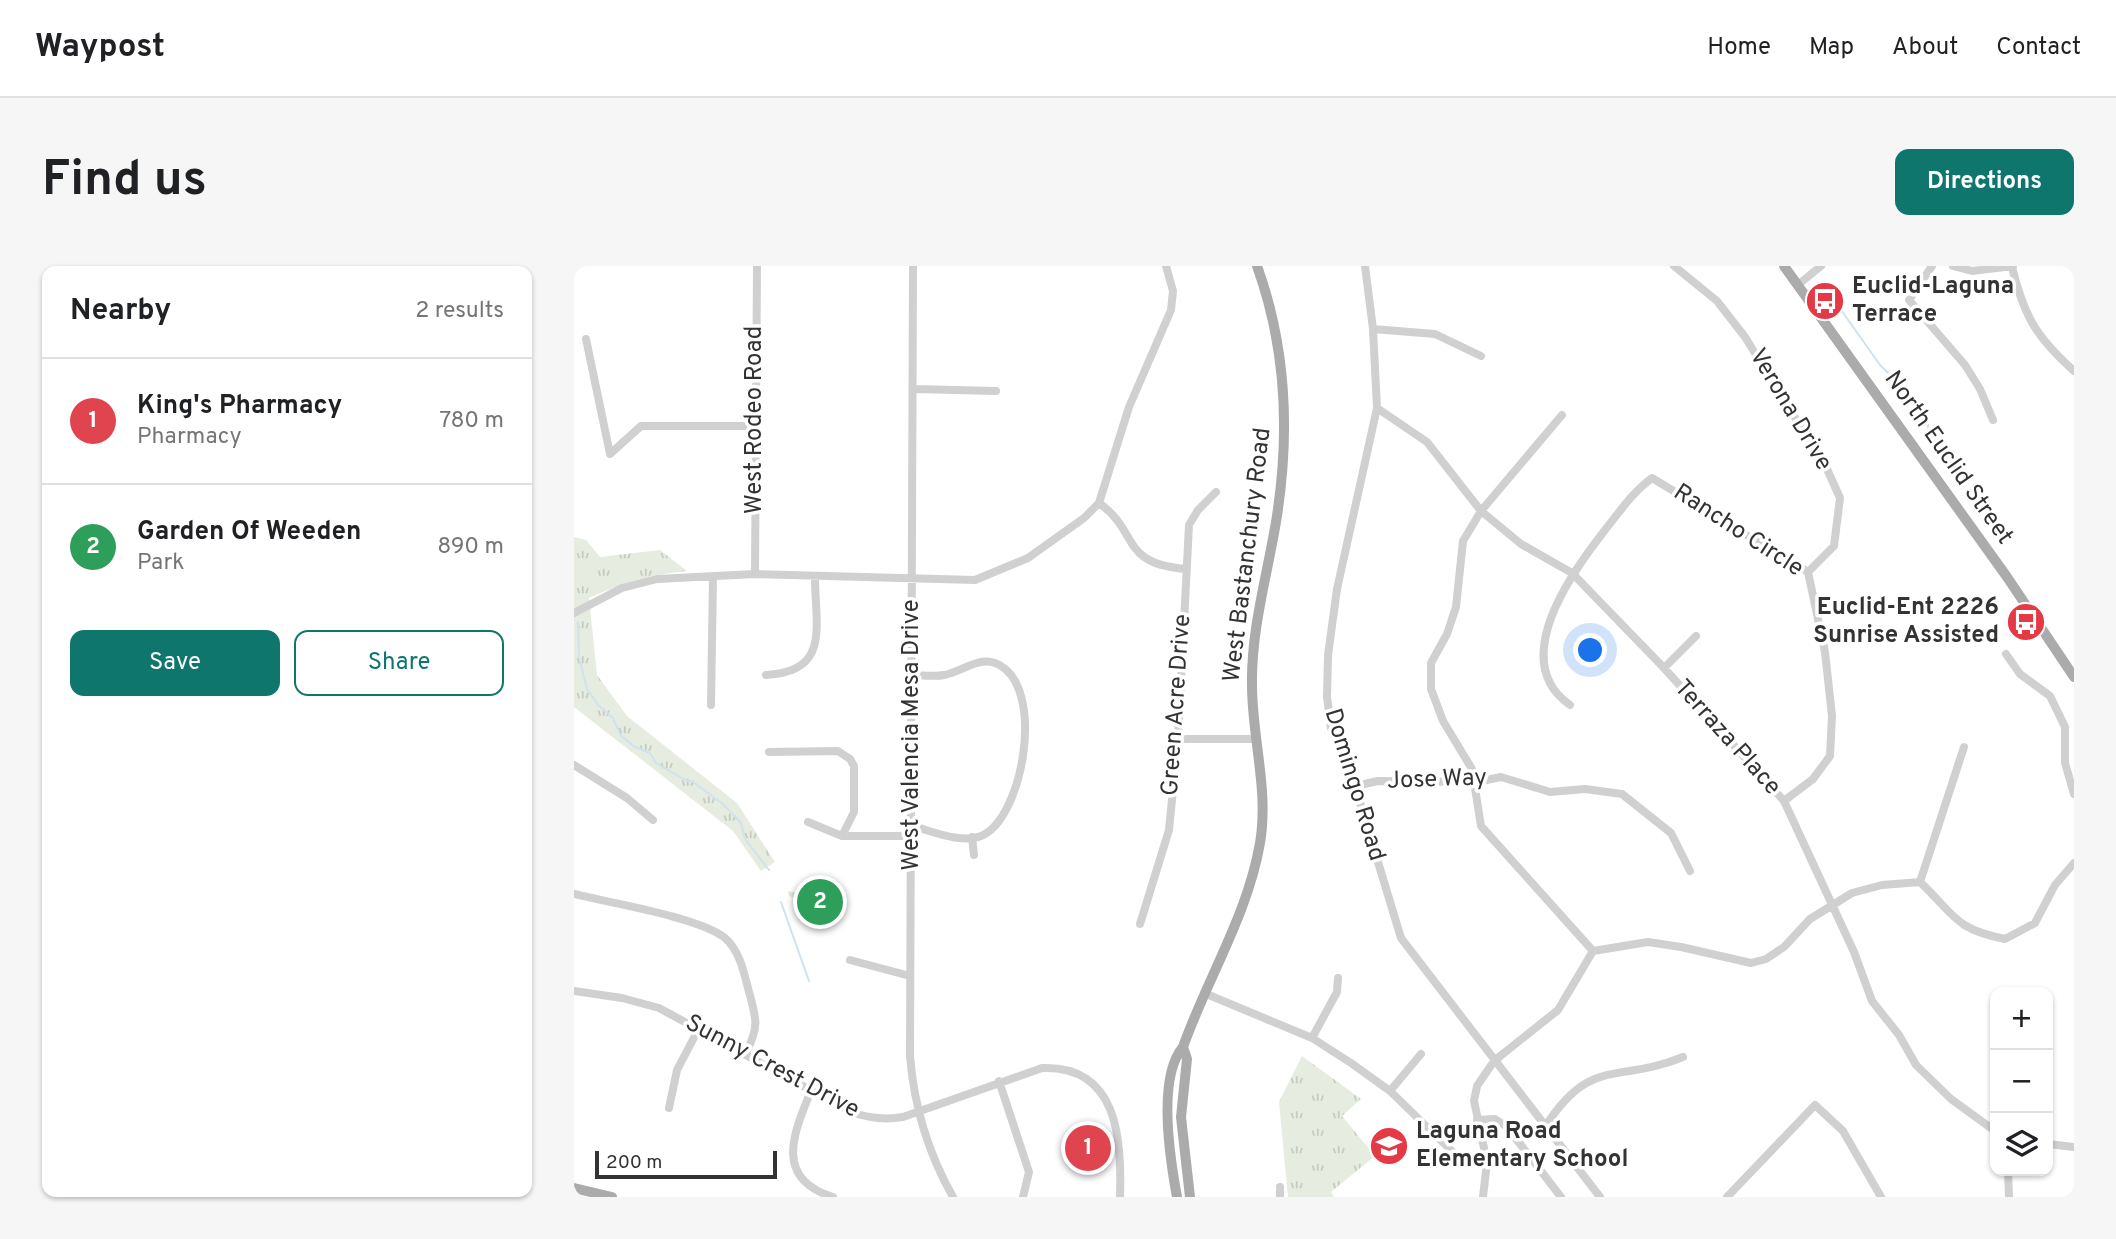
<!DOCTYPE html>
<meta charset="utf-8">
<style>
body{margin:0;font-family:Overpass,sans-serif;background:#f6f6f6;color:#202124}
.controls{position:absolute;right:21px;bottom:21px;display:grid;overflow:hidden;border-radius:14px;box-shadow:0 2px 5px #0004}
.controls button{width:63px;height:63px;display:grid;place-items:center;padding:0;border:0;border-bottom:2px solid #e0e0e0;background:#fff;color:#202124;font:35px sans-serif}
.scale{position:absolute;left:21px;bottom:18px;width:182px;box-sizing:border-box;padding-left:7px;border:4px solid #333;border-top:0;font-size:19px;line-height:24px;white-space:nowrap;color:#333;-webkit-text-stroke:5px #fff;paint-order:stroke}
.you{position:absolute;left:1017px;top:385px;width:24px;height:24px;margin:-18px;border:5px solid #fff;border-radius:50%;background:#1a73e8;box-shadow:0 0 0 10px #1a73e833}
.badge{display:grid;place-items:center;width:46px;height:46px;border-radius:50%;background:#0f766e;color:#fff;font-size:23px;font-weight:700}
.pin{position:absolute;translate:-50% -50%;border:4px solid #fff;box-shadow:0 2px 7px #0006}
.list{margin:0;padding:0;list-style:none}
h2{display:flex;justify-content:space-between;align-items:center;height:91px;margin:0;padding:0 28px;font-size:30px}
h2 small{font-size:23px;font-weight:400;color:#757577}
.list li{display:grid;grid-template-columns:46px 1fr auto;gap:21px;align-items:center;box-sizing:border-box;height:126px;padding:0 28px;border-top:2px solid #e0e0e0}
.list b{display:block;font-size:26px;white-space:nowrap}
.list p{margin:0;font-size:23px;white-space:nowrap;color:#757577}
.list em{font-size:23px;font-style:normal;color:#757577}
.actions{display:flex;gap:14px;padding:21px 28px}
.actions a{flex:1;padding:16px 0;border:2px solid #0f766e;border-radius:14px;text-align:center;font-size:24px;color:#0f766e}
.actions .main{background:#0f766e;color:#fff}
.icon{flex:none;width:38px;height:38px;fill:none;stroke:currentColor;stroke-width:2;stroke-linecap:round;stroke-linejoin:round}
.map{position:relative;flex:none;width:1500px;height:931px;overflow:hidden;border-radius:14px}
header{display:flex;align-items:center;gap:42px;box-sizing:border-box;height:98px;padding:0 35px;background:#fff;border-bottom:2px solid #e0e0e0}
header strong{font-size:33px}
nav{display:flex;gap:38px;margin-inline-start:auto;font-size:24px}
.intro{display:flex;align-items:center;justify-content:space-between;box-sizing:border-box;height:168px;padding:0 42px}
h1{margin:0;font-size:49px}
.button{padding:18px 32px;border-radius:14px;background:#0f766e;color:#fff;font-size:24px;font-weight:700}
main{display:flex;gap:42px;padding:0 42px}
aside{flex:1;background:#fff;border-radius:14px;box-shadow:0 2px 5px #0004}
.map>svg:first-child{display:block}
</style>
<header>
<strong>Waypost</strong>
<nav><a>Home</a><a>Map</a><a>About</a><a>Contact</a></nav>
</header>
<div class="intro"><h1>Find us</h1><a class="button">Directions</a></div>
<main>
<aside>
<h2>Nearby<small>2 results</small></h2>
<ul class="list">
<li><span class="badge" style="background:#e0444e">1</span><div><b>King's Pharmacy</b><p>Pharmacy</p></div><em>780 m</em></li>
<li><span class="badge" style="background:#2e9e5b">2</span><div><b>Garden Of Weeden</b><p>Park</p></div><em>890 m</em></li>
</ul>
<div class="actions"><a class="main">Save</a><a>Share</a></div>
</aside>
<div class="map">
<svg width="1500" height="931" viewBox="0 0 1500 931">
<defs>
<pattern id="grass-tufts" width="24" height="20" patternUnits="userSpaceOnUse" patternTransform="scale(1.75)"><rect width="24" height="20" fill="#e6ecdf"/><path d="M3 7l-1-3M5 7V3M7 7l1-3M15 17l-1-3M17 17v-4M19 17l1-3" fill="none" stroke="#c6cbc0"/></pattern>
<pattern id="garden-dots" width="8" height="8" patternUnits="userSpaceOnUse" patternTransform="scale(1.75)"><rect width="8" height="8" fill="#e6ecdf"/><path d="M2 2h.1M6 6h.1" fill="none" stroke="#c6cbc0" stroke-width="1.8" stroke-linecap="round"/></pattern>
</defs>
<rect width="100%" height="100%" fill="#fff"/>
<path fill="url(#grass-tufts)" d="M0 271 12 274 26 291 86 284 113 305C77 308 48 317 15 332L23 409 53 450 163 537 201 596 187 605 159 565 0 441Z
M728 790 787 833 768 850 801 890 757 926 760 931H714L705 836Z"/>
<path fill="url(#garden-dots)" d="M214 625 262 638 259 645 215 630Z"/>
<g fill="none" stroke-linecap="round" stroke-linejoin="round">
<path stroke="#cfe2ee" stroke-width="2" d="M1260 34 1306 99 1346 138 1354 157V174
M4 356 5 391 13 423 24 439 39 452 47 470 61 481 76 487 82 497 111 514 119 516 149 538 167 557 171 573 195 604
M207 636 235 715"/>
<path stroke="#d0d0d0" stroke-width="8" d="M339 0 336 790C340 840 354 887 379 931
M791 0 799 63 803 142 763 323 754 389 753 431 757 462 781 520 827 672 1026 931
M1100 0 1143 35 1171 71 1253 203 1266 232 1260 280 1234 306
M1358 0 1335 34 1391 99 1406 123 1419 154
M1379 0 1398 5 1439 0
M1438 1C1450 50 1462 71 1500 105
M1225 18 1247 0
M799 63 861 68 907 90
M12 73 36 188 67 160H180
M340 123 422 125
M803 142 853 176 907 245 947 278 998 307 1090 402 1210 535 1280 686 1298 735 1325 769 1342 799 1377 833 1421 865
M988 149 907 245 889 275 882 341 873 368 857 397V423L869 455 898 503 907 560 1019 685
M525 237C566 266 545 297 611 303
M181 308 183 0
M0 347 48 322 83 313 181 308 401 314 454 292 510 252 525 237 555 141 597 44 599 25 592 0
M1432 388 1446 408 1476 430 1491 461V497L1500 528
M1090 402 1122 370
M192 409C257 406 241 360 241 311
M338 409C348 409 360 411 370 409 387 406 403 391 421 397 474 417 449 554 407 570 387 578 358 565 338 560
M137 439 139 310
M996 439C933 395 998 306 1031 264 1046 245 1059 226 1078 212L1234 306 1251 386 1258 450 1256 490 1239 513 1210 535
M604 473H683
M195 486 264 485 276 493 280 500V546L268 570
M0 499 53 532 79 554
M781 520 804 515 903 516 927 511 976 526 1011 523 1048 528 1097 567 1116 605
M234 556 268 570H338
M398 571 400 589
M1346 616 1390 481
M0 628C36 637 125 651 151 672 166 685 170 707 175 726 183 754 185 761 172 787
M566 658 595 564 604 473 615 259 624 244 642 226
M276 694 336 710
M0 725 48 732 85 742 279 847C297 852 311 854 329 851L468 802C544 799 548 873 546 931
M630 727 738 772 777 797 816 825 887 894 913 896
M738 772 763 726 764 712
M425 815 455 906 449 931
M237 825C219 868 200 913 259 931
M816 825 847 788
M95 842 103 804 125 762
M903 854 921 853 933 861 987 931
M971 861C1017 789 1044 818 1109 791
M1474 878 1500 881
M1434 905 1435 931
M706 921V931
M909 931 913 896 900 835 903 820 920 795 984 744 1019 685 1074 676 1107 681 1177 697 1192 693 1210 681 1236 653 1278 627 1308 619 1346 616C1381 649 1380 663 1431 673L1461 657 1481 619 1500 597
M1153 931 1241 839 1269 865 1307 931"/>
<path stroke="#ababab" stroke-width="10" d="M1210 0 1433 311 1500 411
M609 781 613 793 607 851 616 931
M0 922 38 931
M603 931C596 893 583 811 609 781 633 713 674 648 686 577 695 524 678 472 678 419 677 364 693 310 702 256 716 170 713 83 683 0"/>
</g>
<defs>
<g id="bus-disc" transform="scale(2.0125)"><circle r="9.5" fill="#e63946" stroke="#fff"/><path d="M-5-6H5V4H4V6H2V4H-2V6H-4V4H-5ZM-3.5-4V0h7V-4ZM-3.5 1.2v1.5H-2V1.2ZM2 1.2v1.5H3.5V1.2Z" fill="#fff"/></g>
<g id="school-disc" transform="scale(2.0125)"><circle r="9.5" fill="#e63946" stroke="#fff"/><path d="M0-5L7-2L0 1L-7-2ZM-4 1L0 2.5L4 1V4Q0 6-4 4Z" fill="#fff"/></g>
</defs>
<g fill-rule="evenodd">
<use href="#bus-disc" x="1251" y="35"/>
<use href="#bus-disc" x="1452" y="356"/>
<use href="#school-disc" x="815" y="880"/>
</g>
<g text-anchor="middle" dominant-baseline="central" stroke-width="7" stroke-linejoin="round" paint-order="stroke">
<g font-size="24" font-weight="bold" fill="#333" stroke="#fff" text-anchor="start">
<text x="1278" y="21">Euclid-Laguna<tspan x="1278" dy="28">Terrace</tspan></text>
<text x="1425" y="342" text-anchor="end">Euclid-Ent 2226<tspan x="1425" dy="28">Sunrise Assisted</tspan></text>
<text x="842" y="866">Laguna Road<tspan x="842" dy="28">Elementary School</tspan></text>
</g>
<g font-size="24" fill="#333" stroke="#fff">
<text transform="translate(1216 144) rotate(59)">Verona Drive</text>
<text transform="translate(181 154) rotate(-90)">West Rodeo Road</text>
<text transform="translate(1374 192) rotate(55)">North Euclid Street</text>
<text transform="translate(1164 265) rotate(33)">Rancho Circle</text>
<text transform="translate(674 289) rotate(-83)">West Bastanchury Road</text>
<text transform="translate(603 439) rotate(-86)">Green Acre Drive</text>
<text transform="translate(338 469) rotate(-90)">West Valencia Mesa Drive</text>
<text transform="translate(1153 472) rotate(48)">Terraza Place</text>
<text transform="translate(863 514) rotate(-2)">Jose Way</text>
<text transform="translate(780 519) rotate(73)">Domingo Road</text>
<text transform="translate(198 801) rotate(28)">Sunny Crest Drive</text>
</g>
</g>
</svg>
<div class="controls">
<button>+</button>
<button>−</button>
<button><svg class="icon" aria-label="layers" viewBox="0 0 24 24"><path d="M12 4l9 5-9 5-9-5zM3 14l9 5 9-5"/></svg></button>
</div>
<div class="scale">200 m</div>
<div class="you"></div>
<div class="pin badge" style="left:514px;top:882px;background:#e0444e">1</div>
<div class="pin badge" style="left:246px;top:636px;background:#2e9e5b">2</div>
</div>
</main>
